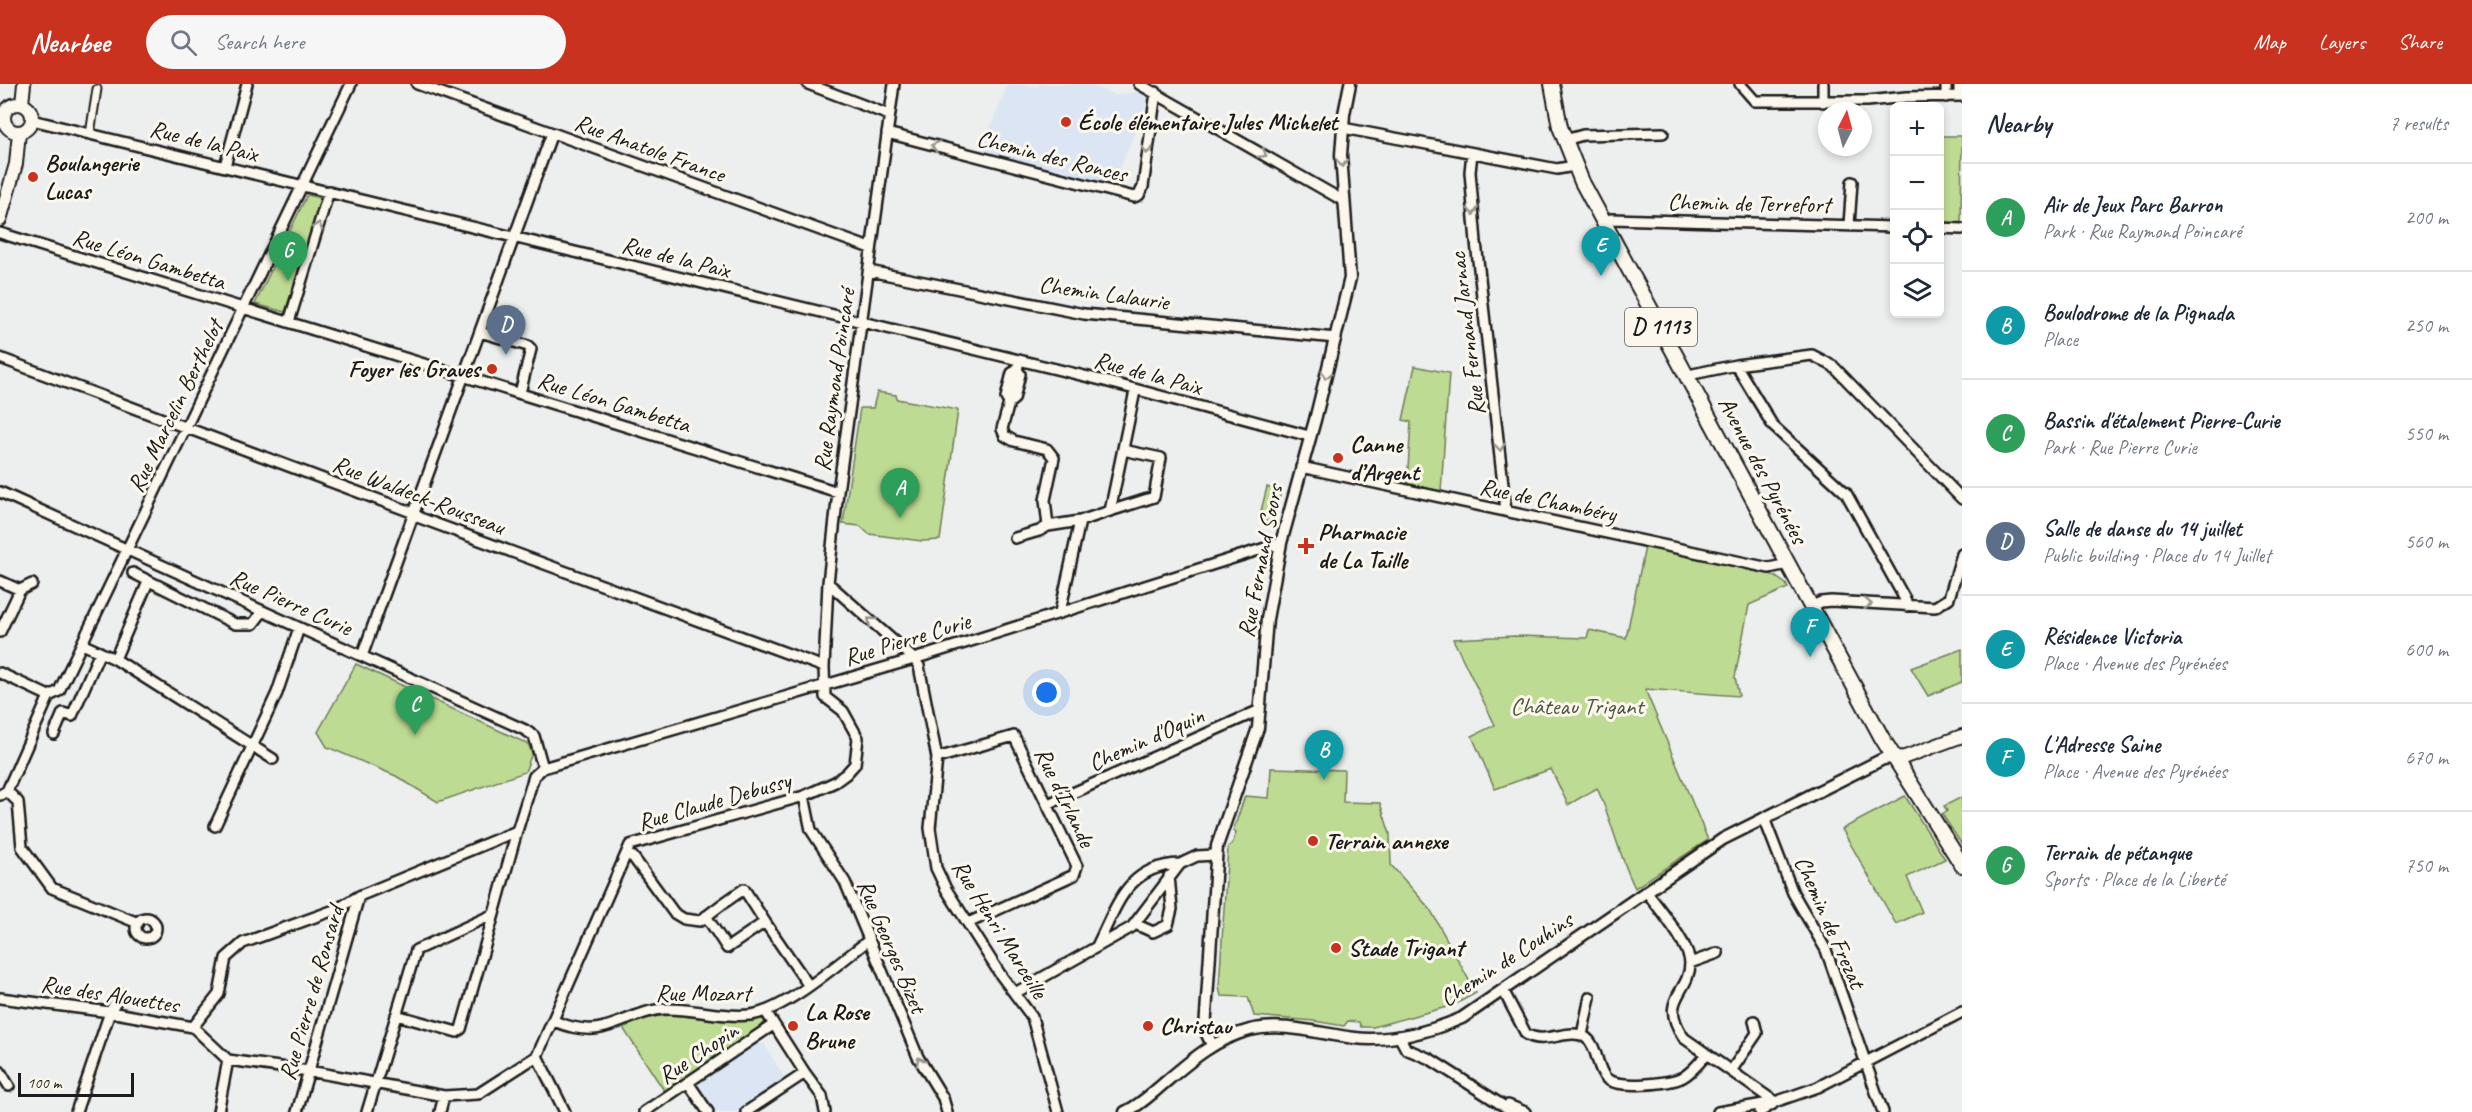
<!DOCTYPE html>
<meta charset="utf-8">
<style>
body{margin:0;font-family:Caveat,sans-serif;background:#f6f6f7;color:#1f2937}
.controls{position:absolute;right:18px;top:18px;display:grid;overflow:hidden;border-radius:9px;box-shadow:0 3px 9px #0003}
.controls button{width:54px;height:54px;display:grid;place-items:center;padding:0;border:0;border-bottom:2px solid #e0e1e3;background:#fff;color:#1f2937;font:30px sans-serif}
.compass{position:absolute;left:1818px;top:18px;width:54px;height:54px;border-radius:50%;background:#fff;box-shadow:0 3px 9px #0003;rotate:6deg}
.scale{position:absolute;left:18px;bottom:15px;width:116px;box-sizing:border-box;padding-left:6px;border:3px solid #1c1c1c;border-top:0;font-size:16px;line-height:21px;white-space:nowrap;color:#1c1c1c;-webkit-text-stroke:4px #fbf7ec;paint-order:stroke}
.you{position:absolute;left:1047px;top:609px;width:21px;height:21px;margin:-15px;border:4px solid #fff;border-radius:50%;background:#1a73e8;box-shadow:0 0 0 9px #1a73e833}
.badge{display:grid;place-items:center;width:39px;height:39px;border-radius:50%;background:#c8321e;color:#fff;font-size:20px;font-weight:700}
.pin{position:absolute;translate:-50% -50px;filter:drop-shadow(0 2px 3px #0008)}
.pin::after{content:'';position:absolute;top:32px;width:21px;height:18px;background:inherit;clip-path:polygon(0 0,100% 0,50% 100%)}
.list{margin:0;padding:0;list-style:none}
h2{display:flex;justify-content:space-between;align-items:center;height:78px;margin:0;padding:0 24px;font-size:26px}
h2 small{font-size:20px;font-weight:400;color:#747a83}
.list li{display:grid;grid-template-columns:39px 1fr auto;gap:18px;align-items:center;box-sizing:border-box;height:108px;padding:0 24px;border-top:2px solid #e0e1e3}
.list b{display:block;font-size:22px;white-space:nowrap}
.list p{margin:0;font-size:20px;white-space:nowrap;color:#747a83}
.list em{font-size:20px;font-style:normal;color:#747a83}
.icon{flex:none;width:33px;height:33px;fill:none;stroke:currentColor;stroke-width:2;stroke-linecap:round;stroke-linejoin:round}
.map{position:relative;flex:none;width:1962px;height:1028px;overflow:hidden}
header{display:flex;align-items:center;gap:36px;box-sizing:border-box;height:84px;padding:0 30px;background:#c8321e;color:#fff}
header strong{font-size:28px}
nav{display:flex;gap:33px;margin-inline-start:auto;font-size:21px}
.search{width:420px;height:54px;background:#f6f6f7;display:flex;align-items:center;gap:15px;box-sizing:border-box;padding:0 21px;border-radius:33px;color:#747a83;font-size:22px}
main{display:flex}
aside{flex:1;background:#fff}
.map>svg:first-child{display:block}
</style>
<header>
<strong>Nearbee</strong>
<div class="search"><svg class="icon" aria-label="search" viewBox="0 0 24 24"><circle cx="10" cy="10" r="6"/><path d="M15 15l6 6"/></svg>Search here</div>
<nav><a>Map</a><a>Layers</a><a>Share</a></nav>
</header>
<main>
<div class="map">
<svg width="1962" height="1028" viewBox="0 0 1962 1028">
<rect width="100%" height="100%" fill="#edefef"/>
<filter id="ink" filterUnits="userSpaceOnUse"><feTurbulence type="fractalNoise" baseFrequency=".0167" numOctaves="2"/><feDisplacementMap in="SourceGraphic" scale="12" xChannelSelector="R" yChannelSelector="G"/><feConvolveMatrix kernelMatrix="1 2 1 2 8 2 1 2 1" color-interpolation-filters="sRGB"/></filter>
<g filter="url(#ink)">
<path fill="#dce5f3" d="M1008 0 1038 2 1039 0H1088L1115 11 1142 7 1148 15 1113 102 980 69Z
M764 960 786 996 737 1028H716L697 999 753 961Z"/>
<path fill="#bedb93" stroke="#6d7c58" stroke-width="1.5" d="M1940 52H1962L1961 142 1940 140Z
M307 111 321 114V117L285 228 255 220Z
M1415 282 1449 289 1441 407 1407 400 1411 338 1403 336Z
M877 308 896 311 897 315 958 326 940 456 922 457 869 450 860 442 843 440 860 324H873Z
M1267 403 1281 407 1273 439 1259 435Z
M1645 463 1773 491 1786 500 1788 504 1749 521 1735 593 1739 612 1645 605 1708 756 1635 804C1619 772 1612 737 1597 704L1568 721 1551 685 1495 705 1472 652 1495 641 1453 555 1515 552 1587 554 1589 546 1626 554Z
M1962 565V598L1928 612 1911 584Z
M356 580 528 660 532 669 525 688 438 718 396 692 327 663 318 648Z
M1271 684 1344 686 1343 718 1380 719 1390 750 1391 781 1430 825 1476 909 1454 921 1373 943H1361L1359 938 1348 937 1344 942 1314 937 1254 932 1248 913 1221 912 1219 903 1228 763 1232 760 1236 749 1233 747 1245 712 1269 714Z
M1905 712 1945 775 1907 793 1922 828 1896 840 1842 745Z
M1962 713V761L1942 730 1947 727 1944 722Z
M673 931 730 937 763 935 768 943 665 1008 621 941 643 933Z"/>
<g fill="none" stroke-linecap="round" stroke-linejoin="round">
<g stroke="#1c1c1c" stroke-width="11">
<path id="pedestrian" d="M90 50 97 5"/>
</g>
<g stroke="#1c1c1c" stroke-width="14">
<path id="minor" d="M417 0 870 164
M808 0 889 31
M1139 0 1344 117
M1740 0 1755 17H1867L1906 13 1962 12
M1823 0V18
M1946 0V13
M1959 0V12
M0 30H5
M32 36 1101 296 1309 352
M1343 44 1557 85 1574 82
M887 49 1134 113 1139 111 1143 103 1156 8
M1565 56 1583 51 1663 49
M1472 69 1470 88 1476 158 1506 427
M225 82 247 0
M1604 138 1611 135 1894 143
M1849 141 1852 98
M1940 144 1962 145
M0 149 838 408
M869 187 1084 230 1336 254
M289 238 329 107
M480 248 528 262 531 265 520 309
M0 274 414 429 420 434 824 583
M1736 281 1773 342 1846 409 1906 517V522
M1687 293 1693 290 1736 281 1812 271 1833 282 1962 415
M1009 319 1014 315 1020 290 1017 286 1018 282
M1301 383 1769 484 1788 480
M0 408 525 646 534 652 543 684
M1110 427 1154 413 1161 374 1123 366
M1048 442 1080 437
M1015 454 1039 447 1048 442 1045 416 1054 374 1047 365 1014 357 1005 352 1002 345 1009 319 1006 314 1012 289 1017 286
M133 489 235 540H253L263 527
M0 497 20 506 0 548
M828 499 914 575 919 582 937 674 930 744 936 784 946 805 1000 890 1032 933 1058 1028
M20 506 32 500
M1811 523 1821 518 1831 517 1935 523 1949 514 1962 470
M1060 528 1080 437 1110 427 1135 307
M82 560 115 575 273 675
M362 572 552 49
M115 575 148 498
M0 589 49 612
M49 612 59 607 351 0
M54 650 63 629 72 632 100 568
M937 674 1014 652 1077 782 1074 791 968 839
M7 707 18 718 22 763 52 804 138 839
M0 711 7 707 49 612
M804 712 811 746 845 798 918 973 943 1014 947 1028
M1048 720 1260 626
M1764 734 1793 809 1826 866 1883 1028
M215 742 277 609 299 544
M626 770 633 773 674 829 684 835 700 837C714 826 729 815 744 805L765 838 727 864 706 832
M1646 807C1658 824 1689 859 1690 879 1690 910 1657 914 1684 954L1775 1018
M136 844a10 10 0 1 1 20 0a10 10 0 1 1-20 0Z
M765 838 809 902
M1135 840 1153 848 1168 841 1172 825 1169 792
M1097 862C1117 822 1126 782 1180 780
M1690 879 1718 869
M1503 906 1526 950C1545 962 1569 943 1585 953 1598 961 1596 984 1606 994 1616 1005 1670 1000 1683 993 1692 988 1699 979 1706 971
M1015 909 1132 843 1180 780 1197 772 1215 771
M0 914 110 928 193 943 228 976 309 987 444 1012 478 1010 537 972
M396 931 457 948 461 945 494 830
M554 937C567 942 579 946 594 945 614 944 640 926 664 925 692 924 722 934 750 931 785 927 840 878 869 856
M193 943 219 910 226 874 243 859 337 825 359 812
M1582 951 1590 913
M1399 952 1406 965 1430 975 1513 1028
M0 987 9 1002
M1731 987 1757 949 1754 937
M805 989 822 1012 825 1028
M689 1000 708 1028
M1508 1021 1525 1028
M76 1028 110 928 120 910
M218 1028 228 976
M297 1028 359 812 517 747 534 692 543 684 914 575 1281 459
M367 1028 416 866 494 830 517 747
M440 1028 444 1012
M565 1028 537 972 630 761 804 712 835 698 846 690 855 680 858 654 843 627 825 613 824 583 828 499 838 408 894 0
M644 1028 773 941
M746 1028 805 989 766 928
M1718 1028 1775 1018 1818 1003 1962 928
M1760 1028 1773 1020"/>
</g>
<g stroke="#1c1c1c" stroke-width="15">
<path id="tertiary" d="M1212 961 1205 946 1217 762 1258 644 1267 535 1281 459 1315 336 1350 194 1341 71 1344 30 1350 0
M1125 1028C1139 1022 1150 1011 1162 1001 1189 978 1214 955 1250 946 1284 938 1320 950 1355 954 1389 958 1430 948 1462 934L1723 755 1883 675 1894 674"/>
</g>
<g stroke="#1c1c1c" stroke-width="16">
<path id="secondary" d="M4 34a14 14 0 1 1 28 0a14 14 0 1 1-28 0Z
M22 20 24 0
M0 136 16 80 19 48
M1894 674 1905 673 1962 652"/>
</g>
<g stroke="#1c1c1c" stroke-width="18">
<path id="primary" d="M1552 0 1560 43 1582 98 1882 654 1962 781"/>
</g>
<use href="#pedestrian" stroke="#fbf7ec" stroke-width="7"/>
<use href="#minor" stroke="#fbf7ec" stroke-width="9"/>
<use href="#tertiary" stroke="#fbf7ec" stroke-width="10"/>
<use href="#secondary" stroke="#fbf7ec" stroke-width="12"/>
<use href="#primary" stroke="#fbf7ec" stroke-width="14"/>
</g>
<defs><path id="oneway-chevron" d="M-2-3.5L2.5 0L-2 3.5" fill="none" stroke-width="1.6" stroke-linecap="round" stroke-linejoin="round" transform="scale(1.5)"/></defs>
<g stroke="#97948e">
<use href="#oneway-chevron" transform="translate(935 62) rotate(-165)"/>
<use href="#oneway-chevron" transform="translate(1147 66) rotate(96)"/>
<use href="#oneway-chevron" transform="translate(1263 70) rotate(30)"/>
<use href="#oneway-chevron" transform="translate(1342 79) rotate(89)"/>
<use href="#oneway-chevron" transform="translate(1473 127) rotate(85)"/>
<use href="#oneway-chevron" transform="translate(318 142) rotate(-73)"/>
<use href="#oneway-chevron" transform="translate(1326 291) rotate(104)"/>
<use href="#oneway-chevron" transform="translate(1500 363) rotate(84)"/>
<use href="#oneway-chevron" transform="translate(1868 520) rotate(4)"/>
<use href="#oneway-chevron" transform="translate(871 537) rotate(-139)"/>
<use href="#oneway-chevron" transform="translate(920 977) rotate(-117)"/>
</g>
</g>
<g fill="#c8321e" stroke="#fbf7ec" stroke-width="2">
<circle cx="1066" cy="38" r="6"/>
<circle cx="33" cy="93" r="6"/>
<circle cx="492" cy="285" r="6"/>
<circle cx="1338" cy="374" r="6"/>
<path d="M1303 453h6v6h6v6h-6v6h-6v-6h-6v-6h6z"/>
<circle cx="1313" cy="757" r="6"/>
<circle cx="1336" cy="864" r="6"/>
<circle cx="793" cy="942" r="6"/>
<circle cx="1148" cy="942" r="6"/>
</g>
<g text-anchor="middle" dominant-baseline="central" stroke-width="6" stroke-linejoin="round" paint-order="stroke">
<rect fill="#fbf7ec" stroke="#5f5e5a" stroke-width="1.5" x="1625" y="224" width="72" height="38" rx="4.5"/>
<g font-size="22" font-weight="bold" fill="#1c1c1c">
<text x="1661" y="243">D 1113</text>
</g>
<g font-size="24" font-weight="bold" fill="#1c1c1c" stroke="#fbf7ec" text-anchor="start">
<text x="1078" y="38">École élémentaire Jules Michelet</text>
<text x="45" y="79">Boulangerie<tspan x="45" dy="28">Lucas</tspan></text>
<text x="480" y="285" text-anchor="end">Foyer les Graves</text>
<text x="1350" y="360">Canne<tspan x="1350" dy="28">d’Argent</tspan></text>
<text x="1318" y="448">Pharmacie<tspan x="1318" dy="28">de La Taille</tspan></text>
<text x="1325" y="757">Terrain annexe</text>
<text x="1348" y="864">Stade Trigant</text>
<text x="805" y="928">La Rose<tspan x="805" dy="28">Brune</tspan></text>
<text x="1160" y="942">Christau</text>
</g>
<g font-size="24" fill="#1c1c1c" stroke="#fbf7ec">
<text transform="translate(204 57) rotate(14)">Rue de la Paix</text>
<text transform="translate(650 64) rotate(20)">Rue Anatole France</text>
<text transform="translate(1052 72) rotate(14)">Chemin des Ronces</text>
<text transform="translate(1749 119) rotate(1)">Chemin de Terrefort</text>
<text transform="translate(676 173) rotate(14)">Rue de la Paix</text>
<text transform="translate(149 175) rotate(17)">Rue Léon Gambetta</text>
<text transform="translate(1104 209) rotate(8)">Chemin Lalaurie</text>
<text transform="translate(1467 250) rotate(-97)">Rue Fernand Jarnac</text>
<text transform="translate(1148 289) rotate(15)">Rue de la Paix</text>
<text transform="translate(834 296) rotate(-82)">Rue Raymond Poincaré</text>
<text transform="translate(614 318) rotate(17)">Rue Léon Gambetta</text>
<text transform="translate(175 322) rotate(-64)">Rue Marcelin Berthelot</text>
<text transform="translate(1763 386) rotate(62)">Avenue des Pyrénées</text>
<text transform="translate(419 411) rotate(21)">Rue Waldeck-Rousseau</text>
<text transform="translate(1548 416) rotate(12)">Rue de Chambéry</text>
<text transform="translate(1260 477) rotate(-79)">Rue Fernand Soors</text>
<text transform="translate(291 518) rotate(24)">Rue Pierre Curie</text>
<text transform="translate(907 555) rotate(-17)">Rue Pierre Curie</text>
<text transform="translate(1146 655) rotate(-24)">Chemin d'Oquin</text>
<text transform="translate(1065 713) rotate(64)">Rue d'Irlande</text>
<text transform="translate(714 717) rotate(-16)">Rue Claude Debussy</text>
<text transform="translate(1830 838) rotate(66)">Chemin de Frezat</text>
<text transform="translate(1000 845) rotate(58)">Rue Henri Marceille</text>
<text transform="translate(892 862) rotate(67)">Rue Georges Bizet</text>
<text transform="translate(1506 875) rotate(-33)">Chemin de Couhins</text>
<text transform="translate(311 909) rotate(-74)">Rue Pierre de Ronsard</text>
<text x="703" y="909">Rue Mozart</text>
<text transform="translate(110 910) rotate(9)">Rue des Alouettes</text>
<text transform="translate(698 969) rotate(-34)">Rue Chopin</text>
</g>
<g font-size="24" fill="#4d5540" stroke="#fbf7ec">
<text x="1577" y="622">Château Trigant</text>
</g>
</g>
</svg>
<div class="controls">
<button>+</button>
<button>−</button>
<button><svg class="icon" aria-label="locate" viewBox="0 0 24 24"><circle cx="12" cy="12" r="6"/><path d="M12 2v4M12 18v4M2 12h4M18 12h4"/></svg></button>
<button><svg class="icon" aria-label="layers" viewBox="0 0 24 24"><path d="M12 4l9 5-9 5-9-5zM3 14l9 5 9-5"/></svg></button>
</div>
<svg class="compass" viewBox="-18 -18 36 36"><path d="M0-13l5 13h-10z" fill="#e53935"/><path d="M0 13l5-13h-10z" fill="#747a83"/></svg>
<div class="scale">100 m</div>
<div class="you"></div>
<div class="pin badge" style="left:900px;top:434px;background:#2e9e5b">A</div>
<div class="pin badge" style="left:1324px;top:696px;background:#0f9aa8">B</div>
<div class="pin badge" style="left:415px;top:651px;background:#2e9e5b">C</div>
<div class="pin badge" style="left:506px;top:271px;background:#5c6f8a">D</div>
<div class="pin badge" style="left:1601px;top:192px;background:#0f9aa8">E</div>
<div class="pin badge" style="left:1810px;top:573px;background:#0f9aa8">F</div>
<div class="pin badge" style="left:288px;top:197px;background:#2e9e5b">G</div>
</div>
<aside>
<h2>Nearby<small>7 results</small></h2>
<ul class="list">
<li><span class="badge" style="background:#2e9e5b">A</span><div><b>Air de Jeux Parc Barron</b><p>Park · Rue Raymond Poincaré</p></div><em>200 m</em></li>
<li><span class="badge" style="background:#0f9aa8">B</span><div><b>Boulodrome de la Pignada</b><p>Place</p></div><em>250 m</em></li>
<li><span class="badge" style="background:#2e9e5b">C</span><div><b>Bassin d'étalement Pierre-Curie</b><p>Park · Rue Pierre Curie</p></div><em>550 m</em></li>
<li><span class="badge" style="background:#5c6f8a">D</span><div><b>Salle de danse du 14 juillet</b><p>Public building · Place du 14 Juillet</p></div><em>560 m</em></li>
<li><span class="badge" style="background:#0f9aa8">E</span><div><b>Résidence Victoria</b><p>Place · Avenue des Pyrénées</p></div><em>600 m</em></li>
<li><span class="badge" style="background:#0f9aa8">F</span><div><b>L'Adresse Saine</b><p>Place · Avenue des Pyrénées</p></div><em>670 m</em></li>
<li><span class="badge" style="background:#2e9e5b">G</span><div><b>Terrain de pétanque</b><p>Sports · Place de la Liberté</p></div><em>750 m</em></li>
</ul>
</aside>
</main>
